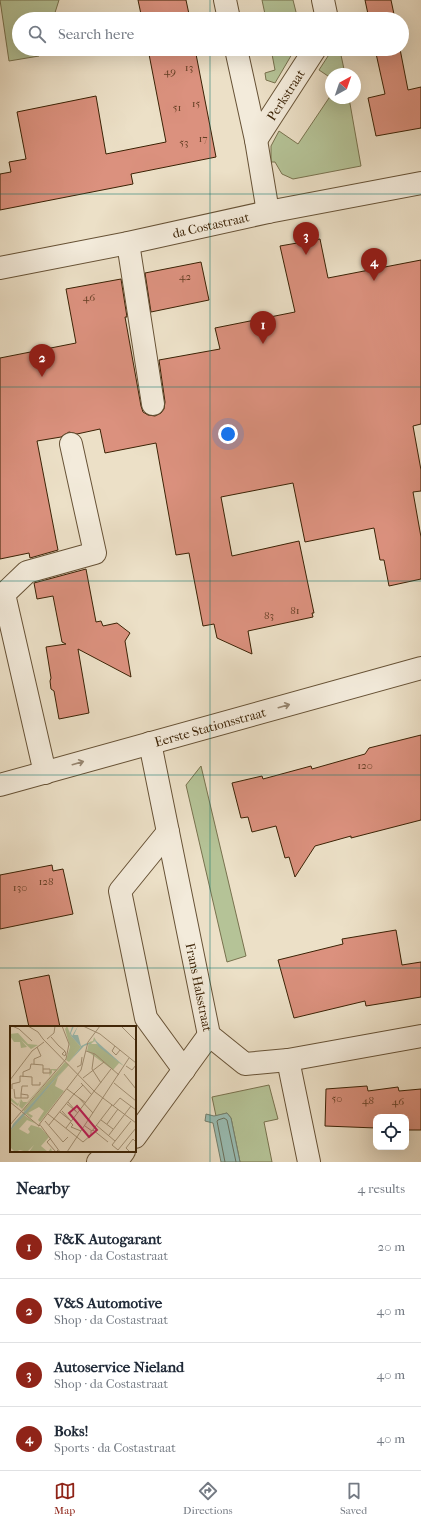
<!DOCTYPE html>
<meta charset="utf-8">
<style>
body{margin:0;font-family:"IM FELL French Canon",serif;background:#f2f2f3;color:#1f2937}
.controls{position:absolute;right:12px;bottom:12px;display:grid;overflow:hidden;border-radius:8px;box-shadow:0 4px 16px #0002}
.controls button{width:36px;height:36px;display:grid;place-items:center;padding:0;border:0;border-bottom:1px solid #e0e1e3;background:#fff;color:#1f2937;font:20px sans-serif}
.compass{position:absolute;left:325px;top:68px;width:36px;height:36px;border-radius:50%;background:#fff;box-shadow:0 4px 16px #0002;rotate:40deg}
.you{position:absolute;left:228px;top:434px;width:14px;height:14px;margin:-10px;border:3px solid #fff;border-radius:50%;background:#1a73e8;box-shadow:0 0 0 6px #1a73e833}
.badge{display:grid;place-items:center;width:26px;height:26px;border-radius:50%;background:#8f2418;color:#fff;font-size:13px;font-weight:700}
.pin{position:absolute;translate:-50% -33px;filter:drop-shadow(0 1px 2px #0008)}
.pin::after{content:'';position:absolute;top:21px;width:14px;height:12px;background:inherit;clip-path:polygon(0 0,100% 0,50% 100%)}
.list{margin:0;padding:0;list-style:none}
h2{display:flex;justify-content:space-between;align-items:center;height:52px;margin:0;padding:0 16px;font-size:17px}
h2 small{font-size:13px;font-weight:400;color:#747a83}
.list li{display:grid;grid-template-columns:26px 1fr auto;gap:12px;align-items:center;box-sizing:border-box;height:64px;padding:0 16px;border-top:1px solid #e0e1e3}
.list b{display:block;font-size:15px;white-space:nowrap}
.list p{margin:0;font-size:13px;white-space:nowrap;color:#747a83}
.list em{font-size:13px;font-style:normal;color:#747a83}
.icon{flex:none;width:22px;height:22px;fill:none;stroke:currentColor;stroke-width:2;stroke-linecap:round;stroke-linejoin:round}
.map{position:relative;flex:none;width:421px;height:1162px;overflow:hidden}
.search{position:absolute;background:#fff;box-shadow:0 4px 16px #0002;left:12px;right:12px;top:12px;height:44px;display:flex;align-items:center;gap:10px;box-sizing:border-box;padding:0 14px;border-radius:22px;color:#747a83;font-size:15px}
.sheet{height:308px;background:#fff}
nav{display:flex;justify-content:space-around;align-items:center;box-sizing:border-box;height:56px;border-top:1px solid #e0e1e3;background:#fff;font-size:11px;color:#747a83}
nav a{display:grid;justify-items:center;gap:2px}
nav .on{color:#8f2418}
.map>svg:first-child{display:block}
</style>
<div class="map">
<svg width="421" height="1162" viewBox="0 0 421 1162">
<rect width="100%" height="100%" fill="#ece0c7"/>
<filter id="stains"><feTurbulence type="fractalNoise" baseFrequency=".005" numOctaves="4"/><feColorMatrix values="0 0 0 0 .2 0 0 0 0 .09 0 0 0 0 .02 0 0 0 .5 -.17"/></filter>
<radialGradient id="worn" r=".72"><stop offset=".6" stop-color="#630" stop-opacity="0"/><stop offset="1" stop-color="#630" stop-opacity=".3"/></radialGradient>
<path fill="#b5c397" stroke="#78724e" d="M0 0H59L53 19H19V49H42L39 56 9 61Z
M262 0H293L297 16 312 14V19H266Z
M271 49H295L275 83 266 80 265 73 275 70Z
M330 53 341 55 345 74H331V78L319 70Z
M331 95V98H349L361 166 293 179 282 174 275 162H271V146L279 131 298 144Z
M201 766 246 956 227 962 186 785Z
M269 1085 278 1119 264 1122 272 1162H240L231 1118 227 1113 216 1116 212 1097Z"/>
<path fill="#99bdb4" stroke="#737f6e" d="M227 1113 231 1118 240 1162H221L213 1123 205 1121 206 1114 214 1116Z"/>
<g fill="none" stroke-linecap="round" stroke-linejoin="round">
<path stroke="#6a705c" stroke-width="1" d="M225 1162 217 1121 218 1120 224 1118 227 1120 236 1162"/>
</g>
<path fill="#db917e" stroke="#3b2205" d="M138 0H186L190 19H142Z
M365 0H391L395 19H369Z
M148 49H195L216 157 131 174 133 184 0 210V174L11 172 9 162 26 159 17 112 96 96 106 154 166 142Z
M375 49H400L408 90 421 87V128L376 136 368 98 385 94Z
M320 239 328 278 421 260V424L413 426 421 470V491L413 492 421 537V579L389 586 384 560H380L374 528 305 542 293 483 221 497 232 556 299 541 314 613H312L313 617 248 631 252 654 217 638 214 624 203 626 189 553 176 555 156 443 105 453 100 429 77 434 69 432 61 437 37 441 58 550 30 558 29 553 0 559V358L76 343 66 289 121 279 127 317H125L141 406 143 412 148 415 155 416 161 413 164 409 165 402 159 360 220 349 215 328 295 312 280 246Z
M201 262 209 300 151 312 145 273Z
M86 569 96 622 101 621 103 626 117 623 130 633 125 641 131 677 78 649 89 713 59 719 54 691 51 689 50 681 51 678 46 647 66 644 62 642 53 596 37 599 34 583Z
M421 735V820L351 838V836L315 846 295 877 289 857 285 858 276 826 252 832 248 817 241 818 232 783 262 776 263 779 311 766 312 769 365 754 369 748Z
M52 865 53 871 63 869 73 914 0 929V875Z
M396 930 402 965 421 962V997L366 1006 365 1001 294 1018 278 960 343 944 342 939Z
M49 975 60 1027H29L19 981Z
M367 1086 368 1091 398 1087 399 1091 421 1089V1130H406V1117H376V1128L325 1126 326 1089Z"/>
<g fill="none" stroke-linecap="round" stroke-linejoin="round">
<g stroke="#675236" stroke-width="24">
<g id="minor">
<path d="M225 0 229 19"/>
<path d="M323 0 327 19"/>
<path d="M236 49 256 140 268 212"/>
<path id="s1" d="M256 140 315 49"/>
<path d="M128 243 153 404"/>
<path id="s2" d="M0 268 128 243 268 212 421 183"/>
<path id="s3" d="M150 743 209 1035 245 1064 288 1060 421 1036"/>
<path d="M45 773 4 594 27 572 95 553 71 444"/>
<path id="s4" d="M0 785 421 668"/>
<path d="M168 832 120 891 146 1018 184 1070"/>
<path d="M288 1060 309 1162"/>
<path d="M135 1137 209 1035"/>
<path d="M98 1162 119 1158 124 1151"/>
</g>
</g>
<use href="#minor" stroke="#f3ebdb" stroke-width="22"/>
</g>
<defs><path id="oneway-shaft" d="M-6 0H5M1.5-3L5.5 0L1.5 3" fill="none" stroke-width="1.6" stroke-linecap="round" stroke-linejoin="round"/></defs>
<g stroke="#978670">
<use href="#oneway-shaft" transform="translate(284 706) rotate(-16)"/>
<use href="#oneway-shaft" transform="translate(78 763) rotate(-16)"/>
</g>
<path fill="none" stroke="#0f766e" stroke-width="1" stroke-opacity="0.55" d="M210 0V19M210 49V1162M0 194H421M0 387H421M0 581H421M0 775H421M0 968H421"/>
<g text-anchor="middle" dominant-baseline="central" stroke-width="3" stroke-linejoin="round" paint-order="stroke">
<g font-size="11" fill="#633e23">
<text x="189" y="67">13</text>
<text x="170" y="71">49</text>
<text x="196" y="103">15</text>
<text x="177" y="107">51</text>
<text x="203" y="138">17</text>
<text x="184" y="142">53</text>
<text x="185" y="276">42</text>
<text x="89" y="297">46</text>
<text x="295" y="610">81</text>
<text x="269" y="615">83</text>
<text x="365" y="765">120</text>
<text x="46" y="881">128</text>
<text x="20" y="887">130</text>
<text x="337" y="1098">50</text>
<text x="368" y="1100">48</text>
<text x="398" y="1101">46</text>
</g>
<g font-size="13" fill="#3b2205" stroke="#f3ebdb">
<text stroke="none"><textPath href="#s1" startOffset="54">Perkstraat</textPath></text>
<text stroke="none"><textPath href="#s2" startOffset="215">da Costastraat</textPath></text>
<text stroke="none"><textPath href="#s4" startOffset="218">Eerste Stationsstraat</textPath></text>
<text stroke="none"><textPath href="#s3" startOffset="249">Frans Halsstraat</textPath></text>
</g>
</g>
<g transform="translate(10 1026)">
<rect width="126" height="126" fill="#ece0c7"/>
<path d="M57 0 61 10 71 21 59 36 56 34 60 21 55 3ZM8 7 18 18 28 19 21 23 11 14 17 21 11 22 10 16H4L0 10V8ZM84 11 87 16 85 14 81 18H87L114 40 109 37 103 44 77 25 79 16 83 15ZM55 36 59 39 48 51 45 60 54 65 30 96 28 94 34 85 29 81 18 87 23 90 21 92 15 87 58 39 14 86 13 84ZM41 43H47L12 83 1 75 0 71 8 78 11 72 8 80 12 83 9 80 11 73 13 76H17L12 82 45 45 42 44V47L39 50ZM14 89 27 98 17 94 9 103 18 108 20 106 18 103 21 99 31 102 39 111 31 120 38 126 41 122 42 126H19L24 119 17 126 10 124 5 126 0 121 3 118 0 121V105Z" fill="#b5c397"/>
<path d="M57 0 60 7 62 1 64 0 61 7 62 10 68 0 64 9H68L71 20 77 17H82L85 14 114 40 89 21 85 15 82 17 74 20 59 36 71 21 61 10ZM57 39 20 83 0 105 3 98Z" fill="#99bdb4"/>
<path fill="none" stroke="#a59479" stroke-width="1" d="M2 0 9 3 22 15M18 0 28 6 33 13M73 0 90 8 126 37M111 0 126 15M41 11 48 19 49 20 55 25V26L56 27 55 30 52 28 55 25M33 13 85 66 126 97M37 13 44 7 45 0M105 20 102 25 106 29 110 24M76 25 85 28 109 49M84 28 82 43 91 57M21 38 33 39V43H40V47H33V43M24 38V33L31 30 27 21M116 40 122 44 126 39M67 41 71 39 72 31M71 44 78 16 90 0M114 48 126 63M10 50 22 51V59H30V56M13 51V46L20 43 21 38M73 52 94 36M0 54 22 25 34 16M71 57 82 69M104 57 126 75M2 63V58L10 56V50M4 63 5 72H11M57 63 76 77M11 68 18 69V72H11V68L12 60H18M64 68 73 59M68 71 83 87M0 76 28 99M58 76 66 85M57 78 68 87M103 80 110 72 126 84M52 85 60 94M50 86 61 95M38 88 73 116 81 109V105M91 94 103 103M35 95 53 116 58 111M121 95 102 119 108 124 126 102M60 96 63 99 61 101 71 105M97 98 108 83M0 99 56 33 59 18 52 0M31 99 28 100 71 44M39 99 64 68M86 99 105 115M31 100 50 126M75 100 82 105 102 79M56 102 101 43M83 104 98 116M99 109 121 80M41 112 37 116 46 126 48 124M57 126 119 32M120 126 116 122 123 113 126 116"/>
<path fill="#c2185b" fill-opacity="0.15" stroke="#c2185b" stroke-width="2" d="M67 80 87 104 79 111 59 87Z"/>
<rect width="126" height="126" fill="none" stroke="#3b2205" stroke-width="2"/>
</g>
<rect width="100%" height="100%" filter="url(#stains)"/>
<rect width="100%" height="100%" fill="url(#worn)"/>
</svg>
<div class="controls">
<button><svg class="icon" aria-label="locate" viewBox="0 0 24 24"><circle cx="12" cy="12" r="6"/><path d="M12 2v4M12 18v4M2 12h4M18 12h4"/></svg></button>
</div>
<svg class="compass" viewBox="-18 -18 36 36"><path d="M0-13l5 13h-10z" fill="#e53935"/><path d="M0 13l5-13h-10z" fill="#747a83"/></svg>
<div class="you"></div>
<div class="pin badge" style="left:263px;top:344px">1</div>
<div class="pin badge" style="left:42px;top:377px">2</div>
<div class="pin badge" style="left:306px;top:255px">3</div>
<div class="pin badge" style="left:374px;top:281px">4</div>
<div class="search"><svg class="icon" aria-label="search" viewBox="0 0 24 24"><circle cx="10" cy="10" r="6"/><path d="M15 15l6 6"/></svg>Search here</div>
</div>
<section class="sheet">
<h2>Nearby<small>4 results</small></h2>
<ul class="list">
<li><span class="badge">1</span><div><b>F&amp;K Autogarant</b><p>Shop · da Costastraat</p></div><em>20 m</em></li>
<li><span class="badge">2</span><div><b>V&amp;S Automotive</b><p>Shop · da Costastraat</p></div><em>40 m</em></li>
<li><span class="badge">3</span><div><b>Autoservice Nieland</b><p>Shop · da Costastraat</p></div><em>40 m</em></li>
<li><span class="badge">4</span><div><b>Boks!</b><p>Sports · da Costastraat</p></div><em>40 m</em></li>
</ul>
</section>
<nav>
<a class="on"><svg class="icon" aria-label="map" viewBox="0 0 24 24"><path d="M3 6l6-2 6 2 6-2v14l-6 2-6-2-6 2zM9 4v14M15 6v14"/></svg>Map</a>
<a><svg class="icon" aria-label="directions" viewBox="0 0 24 24"><path d="M12 3l9 9-9 9-9-9zM9 14v-3h6M13 9l2 2-2 2"/></svg>Directions</a>
<a><svg class="icon" aria-label="saved" viewBox="0 0 24 24"><path d="M7 4h10v16l-5-4-5 4z"/></svg>Saved</a>
</nav>
